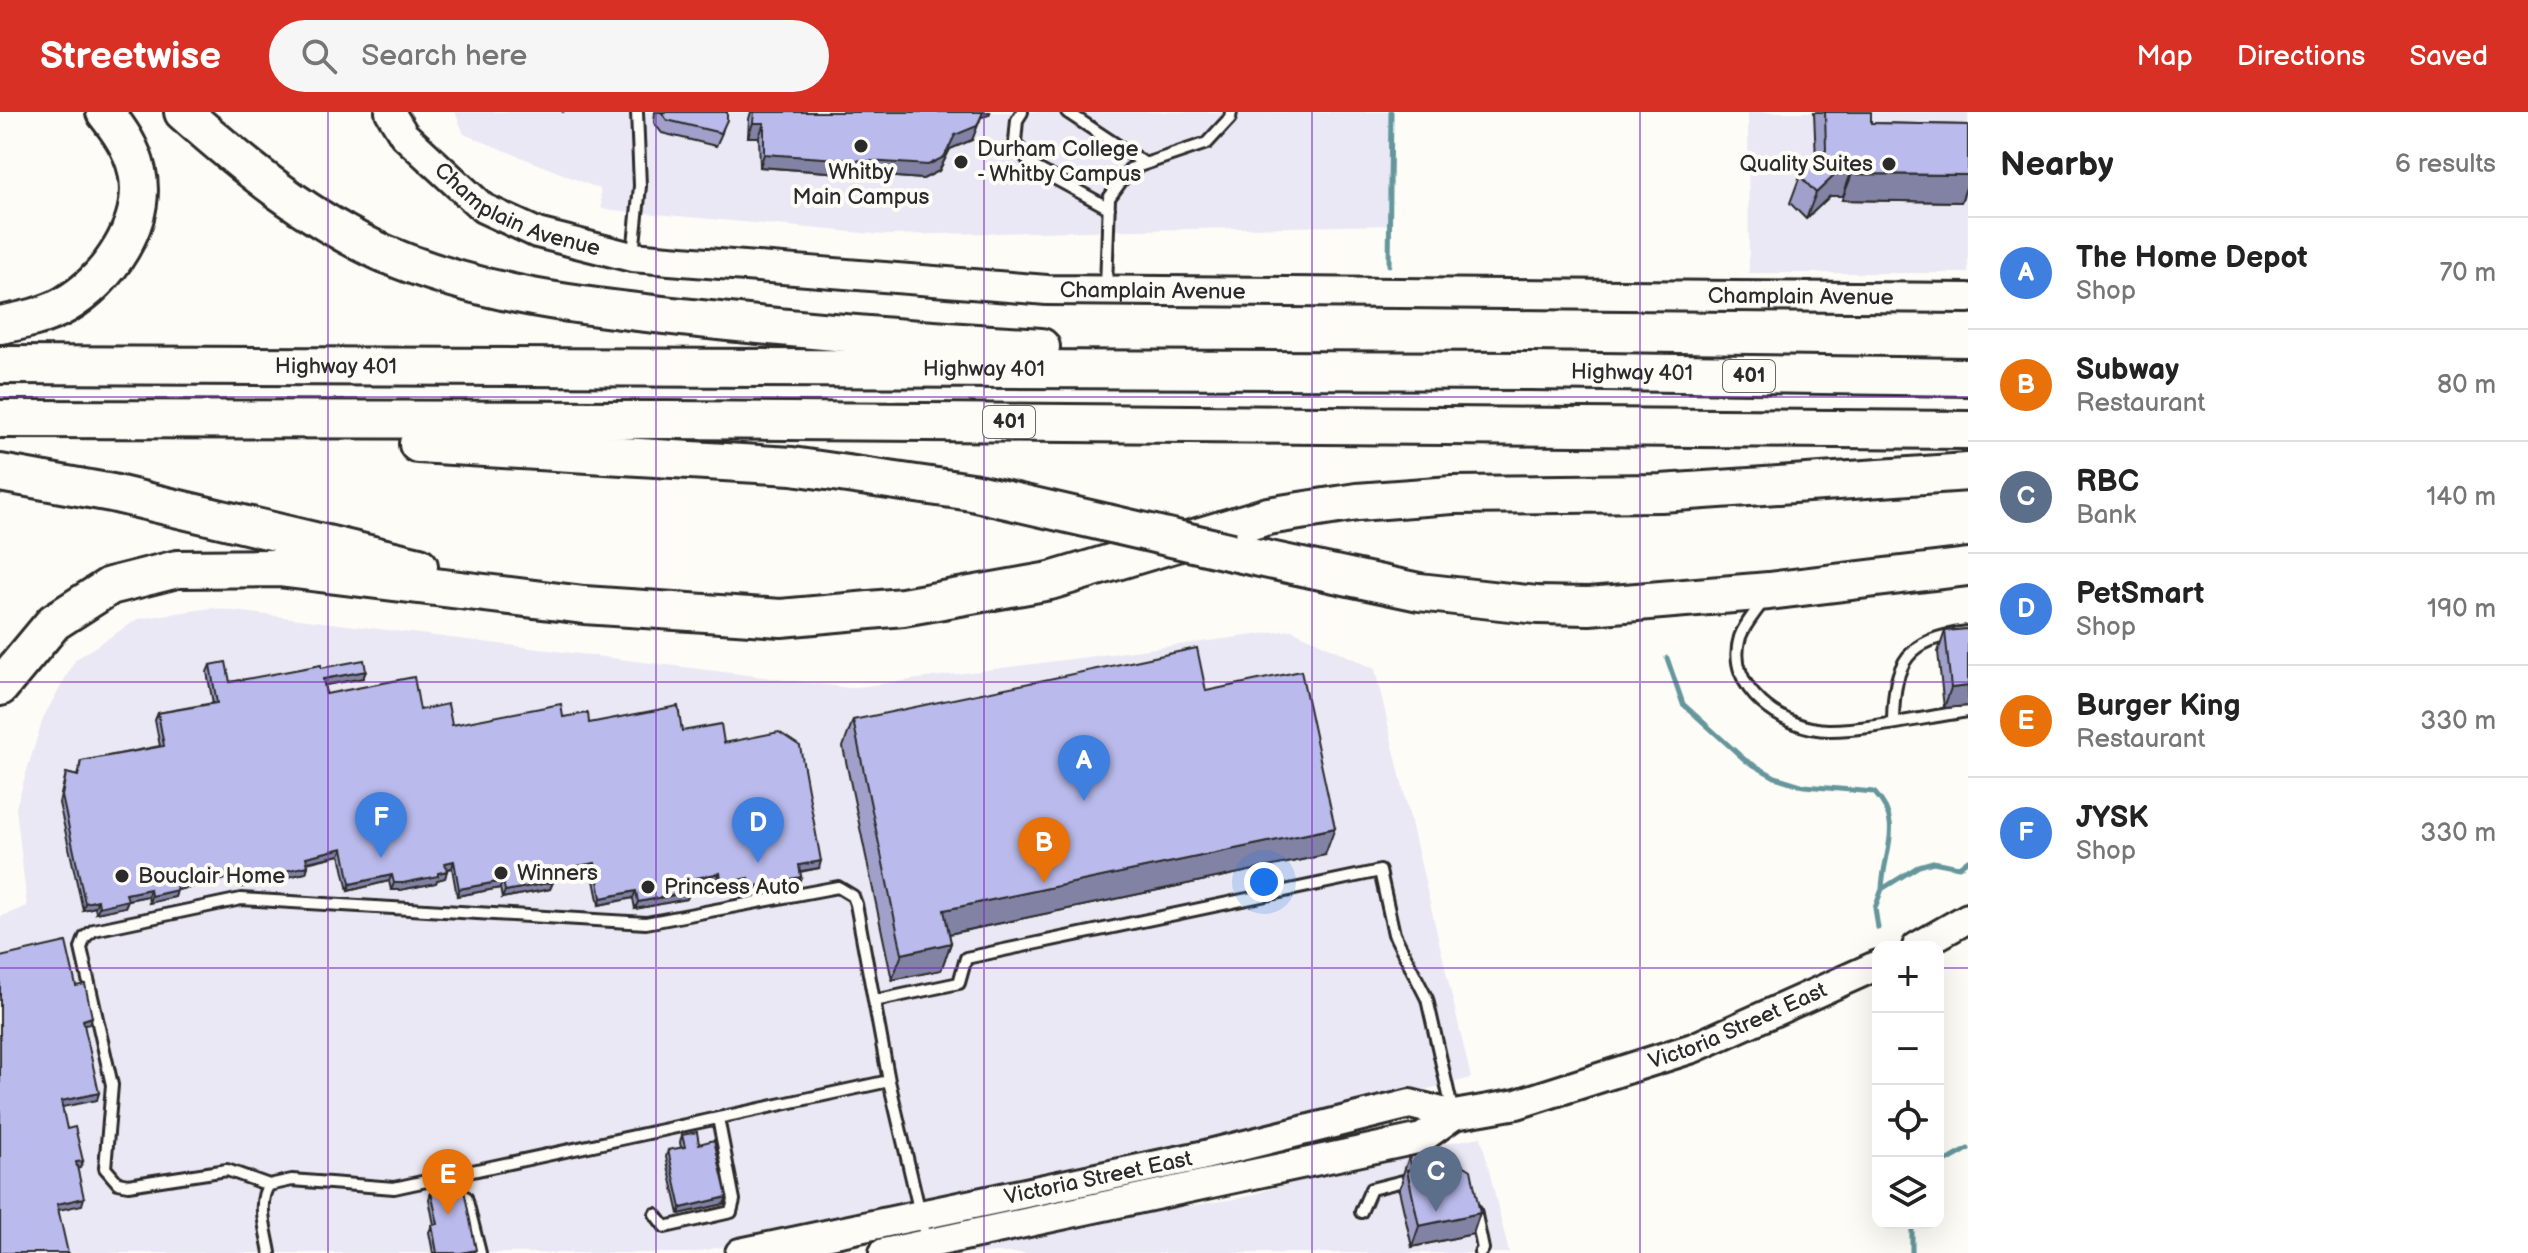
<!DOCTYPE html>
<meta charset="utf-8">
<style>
body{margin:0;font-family:"Balsamiq Sans",sans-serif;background:#f6f6f6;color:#222}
.controls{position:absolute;right:24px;bottom:24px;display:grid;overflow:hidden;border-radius:16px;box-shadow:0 8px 32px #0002}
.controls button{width:72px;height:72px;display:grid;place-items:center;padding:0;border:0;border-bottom:2px solid #e0e0e0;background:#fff;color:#222;font:40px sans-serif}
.you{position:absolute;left:1264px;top:770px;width:28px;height:28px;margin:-20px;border:6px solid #fff;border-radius:50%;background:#1a73e8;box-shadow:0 0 0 12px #1a73e833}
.badge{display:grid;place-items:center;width:52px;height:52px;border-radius:50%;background:#d93025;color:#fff;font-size:26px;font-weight:700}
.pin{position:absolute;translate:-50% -66px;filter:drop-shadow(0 2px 4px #0008)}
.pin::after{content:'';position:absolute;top:42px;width:28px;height:24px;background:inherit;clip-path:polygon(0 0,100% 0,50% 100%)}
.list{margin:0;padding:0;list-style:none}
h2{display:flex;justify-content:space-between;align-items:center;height:104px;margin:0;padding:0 32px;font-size:34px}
h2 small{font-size:26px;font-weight:400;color:#767676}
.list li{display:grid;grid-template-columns:52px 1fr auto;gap:24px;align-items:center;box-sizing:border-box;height:112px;padding:0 32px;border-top:2px solid #e0e0e0}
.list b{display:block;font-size:30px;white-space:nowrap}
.list p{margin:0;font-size:26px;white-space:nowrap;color:#767676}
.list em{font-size:26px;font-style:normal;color:#767676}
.icon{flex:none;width:44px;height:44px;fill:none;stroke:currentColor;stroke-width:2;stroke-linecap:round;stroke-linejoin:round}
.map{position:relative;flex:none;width:1968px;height:1141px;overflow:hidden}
header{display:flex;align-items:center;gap:48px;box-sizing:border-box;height:112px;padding:0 40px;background:#d93025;color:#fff}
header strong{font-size:38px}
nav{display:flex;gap:44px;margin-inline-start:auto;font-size:28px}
.search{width:560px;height:72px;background:#f6f6f6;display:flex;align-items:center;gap:20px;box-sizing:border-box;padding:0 28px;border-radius:44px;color:#767676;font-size:30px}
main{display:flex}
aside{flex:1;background:#fff}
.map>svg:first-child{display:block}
</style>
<header>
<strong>Streetwise</strong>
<div class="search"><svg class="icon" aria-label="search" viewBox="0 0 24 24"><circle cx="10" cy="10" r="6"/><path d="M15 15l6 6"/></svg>Search here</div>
<nav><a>Map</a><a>Directions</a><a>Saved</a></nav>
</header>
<main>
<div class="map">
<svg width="1968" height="1141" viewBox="0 0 1968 1141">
<rect width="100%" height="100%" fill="#fdfcf7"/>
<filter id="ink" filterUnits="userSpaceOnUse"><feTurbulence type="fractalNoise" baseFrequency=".0125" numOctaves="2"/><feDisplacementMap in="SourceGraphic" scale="16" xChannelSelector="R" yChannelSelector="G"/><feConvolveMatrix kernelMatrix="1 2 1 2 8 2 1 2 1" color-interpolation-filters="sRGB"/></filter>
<g filter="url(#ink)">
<path fill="#e9e8f4" d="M455 0H1391L1392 113 885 123 602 97 600 77 464 22Z
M1748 0H1968V161H1749Z
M211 496 850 576 1292 518 1375 557 1471 966 1323 1004 693 1141H0V805L27 794 16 695 43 606 76 547 138 507Z
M1481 1025 1509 1141H947L1030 1120 1246 1085 1361 1047Z"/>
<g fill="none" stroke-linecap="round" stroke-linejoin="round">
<path stroke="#65969b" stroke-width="5" d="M1389 153 1391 0
M1667 546 1683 592 1745 648 1775 665 1804 674 1874 680C1905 712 1883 740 1882 777
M1878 816 1875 796 1882 777 1919 754 1933 750 1959 755 1968 748
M1938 1054 1968 1037
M1912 1141V1111"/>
<g stroke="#2b2b2b" stroke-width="16">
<path id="lane" d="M1022 0 1017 8 1015 30 1032 54 1109 96
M1067 0 1144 51
M633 142 640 74 637 0
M1106 176 1109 86 1130 57 1207 31 1230 6 1231 0
M1763 489C1756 500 1744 513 1740 525 1724 576 1784 618 1829 618 1868 618 1927 605 1968 599
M1893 609C1894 549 1907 527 1968 520
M874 889 959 871 966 846 1380 759 1394 822 1427 887 1453 1001
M269 1073 292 1068 394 1076 889 969 927 1131
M466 1085 480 1141
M1475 1098 1483 1137 1480 1141
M1361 1100 1371 1077 1403 1069
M655 1102 665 1115 731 1100 734 1088 718 1006
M270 1141C267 1121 256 1090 269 1073L227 1058 128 1073 118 1071 105 1056 112 973 81 836 85 825 94 818 241 787 646 811 838 775 853 784 856 792 889 969"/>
</g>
<g stroke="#2b2b2b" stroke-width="34">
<g id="secondary">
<path id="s1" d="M390 0 404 23 483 96 537 121 632 145 1047 178 1968 186"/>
<path d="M1917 835 1968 806"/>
<path id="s2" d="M740 1141 1201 1044 1410 992 1454 1003 1517 992 1693 936 1878 853"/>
<path d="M884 1141 1422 1026 1454 1003"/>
</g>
</g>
<g stroke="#2b2b2b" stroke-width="42">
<g id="highway">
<path d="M183 0C244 54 309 108 385 142 483 184 587 195 691 206 808 219 924 228 1041 235"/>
<path d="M0 213C21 209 46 204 65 193 108 168 148 111 137 59 132 36 119 18 105 0"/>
<path id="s3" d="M0 253 1530 259 1968 265"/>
<path d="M0 307 666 308 1968 318"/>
<path d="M418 332 792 354 972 380 1107 411"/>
<path d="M0 361 112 381 419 454"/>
<path d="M1232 440 1419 480 1537 493 1589 494 1769 479 1968 455"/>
<path d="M0 575 54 510 110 474 177 457 278 456 584 493 781 506 903 495 1050 469 1268 404 1357 390 1452 383 1661 381 1968 360"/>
</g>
</g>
<path stroke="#2b2b2b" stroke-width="3" stroke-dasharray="8 6" stroke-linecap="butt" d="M563 1V0"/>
<use href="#lane" stroke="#fdfcf7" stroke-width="10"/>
<use href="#secondary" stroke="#fdfcf7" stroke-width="28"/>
<use href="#highway" stroke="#fdfcf7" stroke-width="36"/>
<g stroke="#2b2b2b" stroke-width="42" stroke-linecap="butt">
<path id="highway-bridge" d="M1107 411 1232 440"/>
</g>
<use href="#highway-bridge" stroke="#fdfcf7" stroke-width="36"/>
</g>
<path fill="#a0a0cb" stroke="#2b2b2b" stroke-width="2" d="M655 0H727L722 21 716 34 662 21 654 11Z
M751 0H990L989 3 981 5 972 28 950 37 939 59 923 67 760 55 759 25H748L749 7Z
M1814 0H1871V11L1968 13V70L1961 90 1842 88 1843 84H1830L1806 107 1790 91 1800 64 1816 48Z
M1968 517V594L1944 596 1938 540 1945 519Z
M210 553 230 570 321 556 366 559 363 566 324 573 326 582 420 598 452 613 563 605 589 611 682 619 724 631 819 756 800 760 801 765 798 772 748 781 746 772 719 778 717 768 688 774 689 780 687 787 635 797 633 786 599 793 592 758 552 765 553 770 550 777 502 786 500 776 457 784 452 756 447 757 445 766 437 768 436 771 400 778H391L389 769 348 779 340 743 307 751 308 754 306 761 242 775 239 764 177 778 175 785 149 791 148 784 128 788 125 795 96 801 95 795 83 798 59 691 66 661 77 664 81 649 160 634 155 608 158 601 213 591 207 560Z
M1206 579 1325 743 949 822 951 831 941 858 892 868 843 635 853 608Z
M682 1023 699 1032 727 1085 724 1092 679 1102 666 1045 668 1038 681 1036 680 1030Z
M1409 1045 1426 1054 1473 1122 1412 1135 1399 1078 1403 1069 1402 1065Z
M431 1080 475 1141H433L429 1120 432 1113H434L429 1087Z"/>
<path fill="#8282a5" stroke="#2b2b2b" stroke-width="2" d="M983 0H990L989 3 981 5 972 28 950 37 939 59 923 67 760 55 764 42 955 23Z
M753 11H764L759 25H748Z
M1840 58H1852L1843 84H1830L1806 107 1816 81Z
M1852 62 1968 63V70L1961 90 1842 88Z
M366 559 363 566 321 574 323 567Z
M1968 574V594L1944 596 1951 576Z
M1335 716 1325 743 934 825 944 798Z
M343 736 340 743 303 751 306 745Z
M454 749 452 756 443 757 445 751Z
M821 749 819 756 796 760 799 753Z
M595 751 592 758 548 766 551 759Z
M308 754 306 761 242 775 244 768Z
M242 757 239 764 174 779 176 772Z
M447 759 445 766 437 768 436 771 400 778H391L394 771Z
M720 761 717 768 684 775 687 768Z
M392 763 389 769 348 779 350 772Z
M801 765 798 772 748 781 750 775Z
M749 766 746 772 719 778 722 771Z
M503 769 500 776 457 784 459 777Z
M553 770 550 777 502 786 505 779Z
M150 777 148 784 128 788 125 795 96 801 99 795 126 782Z
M177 778 175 785 149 791 151 784Z
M636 779 633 786 599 793 601 786Z
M689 780 687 787 635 797 638 790Z
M98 788 95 795 83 798 85 791Z
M951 831 941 858 892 868 902 842Z
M92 905 90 912 80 914 83 908Z
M99 981 97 988 58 996 61 989Z
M83 1049 80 1056 74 1057 76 1050Z
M727 1085 724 1092 679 1102 681 1096Z
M84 1086 82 1093 54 1099 57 1092Z
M1480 1101 1473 1122 1412 1135 1419 1114Z"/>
<path fill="#babaec" stroke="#2b2b2b" stroke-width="2" d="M661 0H727V8L721 21 667 8Z
M754 0H983L977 14 955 23 944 45 928 53 764 42V11H753Z
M1825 0H1871V11L1968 13V63L1852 62V58H1840L1816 81 1800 64 1826 38Z
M1968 517V574L1951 576 1945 519Z
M1197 536 1206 579 1301 559 1335 716 944 798 951 831 902 842 853 608Z
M364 548 366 559 323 567 326 582 414 565 420 598 448 592 452 613 561 592 563 605 588 601 589 611 678 594 682 619 721 612 724 631 779 620 800 634 821 749 799 753 801 765 750 775 749 766 722 771 720 761 687 768 689 780 638 790 636 779 601 786 595 751 551 759 553 770 505 779 503 769 459 777 454 749 445 751 447 759 438 761V764L403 771H394L392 763 350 772 343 736 306 745 308 754 244 768 242 757 176 772 177 778 151 784 150 777 126 782 128 788 99 795 98 788 85 791 62 684 66 661 78 664 81 649 164 634 158 601 217 591 210 553 226 550 230 570 321 553V556Z
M66 830 76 874 85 872 92 905 83 908 99 981 61 989 67 1017 75 1015 83 1049 76 1050 84 1086 57 1092 68 1141H0V845Z
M697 1020 699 1032 714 1028 727 1085 681 1096 668 1038 685 1035 682 1023Z
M1424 1042 1426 1054 1455 1048 1471 1058 1480 1101 1419 1114 1407 1058 1412 1057 1409 1045Z
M463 1073 476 1138 461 1141H437L432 1113 438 1112 431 1080Z"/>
</g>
<path fill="none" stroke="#7b2cbf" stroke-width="2" stroke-opacity="0.55" d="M328 0V1141M656 0V1141M984 0V1141M1312 0V1141M1640 0V1141M0 285H1968M0 570H1968M0 856H1878M1938 856H1968"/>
<g fill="#2b2b2b" stroke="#fdfcf7" stroke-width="3">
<circle cx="861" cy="34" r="8"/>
<circle cx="961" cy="50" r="8"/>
<circle cx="1889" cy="52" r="8"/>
<circle cx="501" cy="761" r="8"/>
<circle cx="122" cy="764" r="8"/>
<circle cx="648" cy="775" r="8"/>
</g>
<g text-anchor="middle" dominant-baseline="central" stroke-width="8" stroke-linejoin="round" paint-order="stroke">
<g fill="#fdfcf7" stroke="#6a6a68" stroke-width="2">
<rect x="1723" y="248" width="52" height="32" rx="6"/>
<rect x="983" y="294" width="52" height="32" rx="6"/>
</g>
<g font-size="20" font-weight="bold" fill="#2b2b2b">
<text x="1749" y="264">401</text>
<text x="1009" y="310">401</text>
</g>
<g font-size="22" fill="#2b2b2b" stroke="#fdfcf7" text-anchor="start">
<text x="977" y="37">Durham College<tspan x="977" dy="25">- Whitby Campus</tspan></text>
<text x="1873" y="52" text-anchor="end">Quality Suites</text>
<text x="861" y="60" text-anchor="middle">Whitby<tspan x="861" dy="25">Main Campus</tspan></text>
<text x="517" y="761">Winners</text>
<text x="138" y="764">Bouclair Home</text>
<text x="664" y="775">Princess Auto</text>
</g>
<g font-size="22" fill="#2b2b2b" stroke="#fdfcf7">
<text stroke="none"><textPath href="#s1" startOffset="166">Champlain Avenue</textPath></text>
<text stroke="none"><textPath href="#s1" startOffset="814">Champlain Avenue</textPath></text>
<text stroke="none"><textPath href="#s1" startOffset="1462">Champlain Avenue</textPath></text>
<text stroke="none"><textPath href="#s3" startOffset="336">Highway 401</textPath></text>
<text stroke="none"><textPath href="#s3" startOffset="984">Highway 401</textPath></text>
<text stroke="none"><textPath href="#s3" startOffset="1632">Highway 401</textPath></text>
<text stroke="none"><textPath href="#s2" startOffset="1030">Victoria Street East</textPath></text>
<text stroke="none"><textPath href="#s2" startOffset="366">Victoria Street East</textPath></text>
</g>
</g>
</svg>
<div class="controls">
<button>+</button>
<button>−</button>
<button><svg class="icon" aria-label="locate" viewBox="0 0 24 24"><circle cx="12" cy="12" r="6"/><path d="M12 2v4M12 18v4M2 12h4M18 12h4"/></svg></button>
<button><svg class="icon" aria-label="layers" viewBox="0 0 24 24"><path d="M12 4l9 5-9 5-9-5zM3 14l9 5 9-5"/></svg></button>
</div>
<div class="you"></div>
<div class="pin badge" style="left:1084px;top:689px;background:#3f7fe0">A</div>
<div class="pin badge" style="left:1044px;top:771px;background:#e8710a">B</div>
<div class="pin badge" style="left:1436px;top:1100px;background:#5c6f8a">C</div>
<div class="pin badge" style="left:758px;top:751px;background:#3f7fe0">D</div>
<div class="pin badge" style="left:448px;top:1103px;background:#e8710a">E</div>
<div class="pin badge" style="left:381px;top:746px;background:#3f7fe0">F</div>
</div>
<aside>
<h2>Nearby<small>6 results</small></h2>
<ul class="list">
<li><span class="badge" style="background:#3f7fe0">A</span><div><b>The Home Depot</b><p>Shop</p></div><em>70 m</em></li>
<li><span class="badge" style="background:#e8710a">B</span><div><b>Subway</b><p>Restaurant</p></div><em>80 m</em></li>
<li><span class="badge" style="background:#5c6f8a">C</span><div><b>RBC</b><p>Bank</p></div><em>140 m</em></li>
<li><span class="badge" style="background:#3f7fe0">D</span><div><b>PetSmart</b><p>Shop</p></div><em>190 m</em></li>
<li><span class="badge" style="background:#e8710a">E</span><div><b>Burger King</b><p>Restaurant</p></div><em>330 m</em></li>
<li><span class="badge" style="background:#3f7fe0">F</span><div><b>JYSK</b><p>Shop</p></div><em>330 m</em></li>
</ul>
</aside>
</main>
